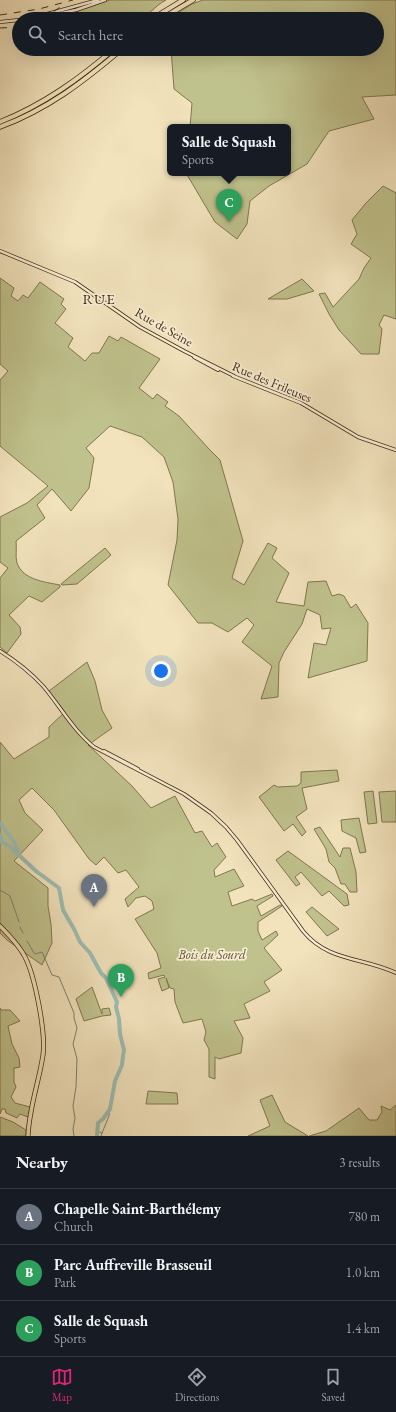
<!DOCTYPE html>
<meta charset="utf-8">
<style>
body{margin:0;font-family:"EB Garamond",serif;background:#242831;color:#f1f3f6}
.you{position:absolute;left:161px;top:671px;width:14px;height:14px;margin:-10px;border:3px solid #fff;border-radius:50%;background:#1a73e8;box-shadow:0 0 0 6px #1a73e833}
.badge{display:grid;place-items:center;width:26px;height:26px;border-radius:50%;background:#db2777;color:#fff;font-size:13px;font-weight:700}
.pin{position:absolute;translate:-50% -33px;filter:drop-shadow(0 1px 2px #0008)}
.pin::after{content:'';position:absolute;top:21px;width:14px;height:12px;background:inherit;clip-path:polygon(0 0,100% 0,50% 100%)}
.popup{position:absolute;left:167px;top:124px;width:124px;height:52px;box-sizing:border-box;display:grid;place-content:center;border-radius:6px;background:#171b24;filter:drop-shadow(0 1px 3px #0005);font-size:13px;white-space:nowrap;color:#9ea1a6}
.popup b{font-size:15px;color:#f1f3f6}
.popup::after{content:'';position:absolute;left:50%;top:100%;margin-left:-8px;border:8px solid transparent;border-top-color:#171b24}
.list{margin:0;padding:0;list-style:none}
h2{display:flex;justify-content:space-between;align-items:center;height:52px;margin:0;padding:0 16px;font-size:17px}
h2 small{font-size:13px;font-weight:400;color:#9ea1a6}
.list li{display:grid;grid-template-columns:26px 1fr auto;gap:12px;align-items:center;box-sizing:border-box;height:56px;padding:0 16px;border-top:1px solid #363941}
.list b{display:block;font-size:15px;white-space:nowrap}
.list p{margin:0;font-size:13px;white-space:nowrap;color:#9ea1a6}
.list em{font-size:13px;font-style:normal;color:#9ea1a6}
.icon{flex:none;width:22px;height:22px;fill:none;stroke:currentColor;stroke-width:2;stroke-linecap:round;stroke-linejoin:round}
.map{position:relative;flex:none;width:396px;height:1136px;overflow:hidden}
.search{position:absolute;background:#171b24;box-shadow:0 4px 16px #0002;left:12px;right:12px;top:12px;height:44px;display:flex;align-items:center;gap:10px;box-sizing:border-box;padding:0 14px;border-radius:22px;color:#9ea1a6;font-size:15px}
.sheet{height:220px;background:#171b24}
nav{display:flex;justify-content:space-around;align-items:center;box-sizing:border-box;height:56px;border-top:1px solid #363941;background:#171b24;font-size:11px;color:#9ea1a6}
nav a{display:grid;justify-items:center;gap:2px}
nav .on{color:#db2777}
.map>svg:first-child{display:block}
</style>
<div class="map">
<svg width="396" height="1136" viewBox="0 0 396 1136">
<rect width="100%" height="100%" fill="#f2e3bd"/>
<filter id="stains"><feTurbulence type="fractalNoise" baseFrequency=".005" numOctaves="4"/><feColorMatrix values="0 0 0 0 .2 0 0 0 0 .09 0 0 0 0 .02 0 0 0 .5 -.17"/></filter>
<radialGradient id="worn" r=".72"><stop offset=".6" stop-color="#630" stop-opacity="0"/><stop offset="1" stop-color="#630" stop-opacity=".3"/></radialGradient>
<path fill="#c0c28d" stroke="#817750" d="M110 0H166C154 6 150 16 137 19H84L83 17 78 19 77 12 80 10Z
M203 0H396V95L362 97 374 119 329 131 307 164 269 186 250 201 247 224 237 239 215 222 186 173H288V127H190L192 103 174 89 171 49H377V19H168L192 4Z
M383 186 396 193V319L384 315 379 325 382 329 379 354H361L339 330 329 314 319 294 325 293 333 307 359 279 364 268 371 258 351 244 357 234 352 220 366 203Z
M0 278 14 288 11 296 18 301 23 295 28 298 40 282 64 299 61 304 66 309 55 323 73 338 68 347 85 361 92 353H99L109 336 118 341 121 337 160 359 139 388 153 399 157 394 168 402 165 406 179 416 209 449 220 460 243 541 232 578 244 585 268 543 277 548 272 558 289 573 276 602 304 606 308 582 326 581 332 596 339 594 344 596 351 608 356 604 368 623 367 661 308 678 314 643 326 645 331 628 322 629 320 615 307 609 302 624 284 652 279 663 278 697 261 699 272 666 242 642 254 625 247 618 228 632 212 623H198L168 585 177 540 178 519 173 482 164 457 142 437 110 426 86 448 94 458 89 488 71 511 52 489 37 505 45 518 16 541C17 548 15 556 17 563 23 580 45 582 60 585V587L42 602 29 596 9 615 20 627 21 634 7 653 0 647V578L8 568 0 562V517L27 503 48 486 0 446V380L8 371 0 364Z
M302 279 314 291 287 299H268Z
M105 548 111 555 77 584 62 585 61 584Z
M87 662 95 681 102 710 112 728 88 745 132 786 151 808 175 796 195 833 202 831 212 847 217 843 226 857 214 870 215 877 234 869 244 886 228 892 232 906 252 899 255 901 272 894 273 896 257 906 261 916 280 905 282 906 258 922V931L262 940 276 931 278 935 264 948 282 970 264 982 270 991 244 1004 250 1018 234 1021 243 1038 241 1053 219 1059 215 1057V1079L209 1077V1049L204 1040 206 1032 202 1019 183 1023 175 1002 174 989 170 988 166 978 169 988 162 991 158 979 165 977 164 975 149 979 148 973 161 968 157 953 135 919 154 909 152 901 145 896 136 898 128 907 125 899 139 887 126 870 118 873 104 857 96 865 89 859 54 810 32 788 19 800 25 813 43 830 14 861 48 888V906L51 924 52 943 42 965 7 940 0 933V742L14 759 49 737V727L65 712 49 691Z
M337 770 339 781 302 788 307 809 296 817 306 832 302 836 293 824 284 831 259 797 274 785 278 787 297 786 301 783V772Z
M373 791 377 823 368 824 364 792Z
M396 791V822H382L379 792Z
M359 818 366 852 360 853 356 838 342 831 341 820Z
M320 827 340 857 343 848H350L356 872 357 892H350L345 884H341L335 868 329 862 326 849 314 829Z
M288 851 347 894 349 905 344 906 329 891 322 896 301 872 295 877 300 884 296 886 276 860Z
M312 907 339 929 327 936 306 912Z
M92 987 102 1014V1009L109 1008 111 1015 102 1016 84 1021 76 999Z
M0 1008 1 1010H10L20 1021 8 1026 12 1044 19 1058 20 1067 14 1068V1082L16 1087 11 1097 15 1103 30 1107 28 1117 20 1114 17 1118 6 1113 5 1109H2L0 1114Z
M148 1091 177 1093 178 1104H146Z
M272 1095 285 1122 308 1136H248L270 1126 260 1100Z
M396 1105V1136H309L326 1131 359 1108 369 1120H377L382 1112 381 1106 390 1110Z
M0 1117 13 1122 26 1130V1136H0Z"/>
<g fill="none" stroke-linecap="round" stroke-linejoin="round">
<path stroke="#778473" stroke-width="1" d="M0 890 10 896 19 922
M20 927 23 933
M27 941 34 953 35 954 42 952 52 975 59 977 74 1013V1018L77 1028 73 1044 77 1059 76 1087 73 1106 75 1118 73 1129 74 1136
M97 1131 102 1133 101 1136
M102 1133 109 1116 110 1106"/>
<path stroke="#9bbeb3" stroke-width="4" d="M0 823 14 842 20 856
M0 835 2 842 9 846 36 871 59 888 63 910 74 929 80 942 90 953 101 973 106 978 117 1002 116 1007 119 1019 120 1034 124 1050 123 1056 122 1065 115 1081 110 1109 103 1119 98 1123 97 1136"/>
<g stroke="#422c12" stroke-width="4">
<path id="secondary" d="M51 13 98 0
M38 16 47 14
M47 16 76 10 105 0
M25 19 43 17
M0 22 19 20
M0 251 75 282 140 327 184 351 234 376
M194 357 218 370
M233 376 301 403 358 437 396 450
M0 651C16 661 30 672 43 686 60 706 73 730 94 747L184 794 211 813 226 827 237 840 303 931C328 962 363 957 396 973
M104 751 138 769"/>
</g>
<g stroke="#422c12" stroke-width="5">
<path id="primary" d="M0 926C9 935 19 945 25 957 35 976 46 1033 43 1055 39 1082 29 1108 28 1136"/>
</g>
<g stroke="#422c12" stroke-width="5.5">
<path id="highway" d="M152 19 183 0
M161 19 193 0
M0 122C43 105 79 79 114 49
M0 127C48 109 83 82 122 49"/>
</g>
<use href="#secondary" stroke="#f7edd4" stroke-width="2.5"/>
<use href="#primary" stroke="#f2e3bd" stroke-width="3.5"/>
<use href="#highway" stroke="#f2e3bd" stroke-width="4"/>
<path stroke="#422c12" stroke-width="1" stroke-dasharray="7 7" stroke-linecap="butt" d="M0 15 39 9 73 0
M42 19 62 6
M0 28 19 27"/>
<g stroke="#422c12" stroke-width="4" stroke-linecap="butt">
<path id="secondary-bridge" d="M47 14 51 13
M43 17 47 16"/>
</g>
<use href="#secondary-bridge" stroke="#f7edd4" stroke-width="2.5"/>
</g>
<g text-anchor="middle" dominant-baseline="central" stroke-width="3.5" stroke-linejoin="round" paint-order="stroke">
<g font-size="13" fill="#422c12" stroke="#f7edd4">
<text transform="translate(164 327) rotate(30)">Rue de Seine</text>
<text transform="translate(272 382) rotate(23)">Rue des Frileuses</text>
</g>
<g font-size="13" font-style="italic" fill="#625231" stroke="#f7edd4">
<text x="212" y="954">Bois du Sourd</text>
</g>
<g font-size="15" letter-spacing="1" fill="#422c12" stroke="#f7edd4">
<text x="99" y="298">RUE</text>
</g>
</g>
<rect width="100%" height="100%" filter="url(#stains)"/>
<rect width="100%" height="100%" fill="url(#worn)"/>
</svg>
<div class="you"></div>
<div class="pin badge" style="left:94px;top:907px;background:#6b7280">A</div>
<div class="pin badge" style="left:121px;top:997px;background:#2e9e5b">B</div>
<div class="pin badge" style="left:229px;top:222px;background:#2e9e5b">C</div>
<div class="popup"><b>Salle de Squash</b>Sports</div>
<div class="search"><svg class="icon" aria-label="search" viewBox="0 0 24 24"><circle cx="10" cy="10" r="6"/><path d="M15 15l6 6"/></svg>Search here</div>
</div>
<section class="sheet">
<h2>Nearby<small>3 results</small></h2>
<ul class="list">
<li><span class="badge" style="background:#6b7280">A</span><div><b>Chapelle Saint-Barthélemy</b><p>Church</p></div><em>780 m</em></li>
<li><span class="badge" style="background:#2e9e5b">B</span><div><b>Parc Auffreville Brasseuil</b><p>Park</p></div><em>1.0 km</em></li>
<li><span class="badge" style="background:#2e9e5b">C</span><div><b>Salle de Squash</b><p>Sports</p></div><em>1.4 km</em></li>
</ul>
</section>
<nav>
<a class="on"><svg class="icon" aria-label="map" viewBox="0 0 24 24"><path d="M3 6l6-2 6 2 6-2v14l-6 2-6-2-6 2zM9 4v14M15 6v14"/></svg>Map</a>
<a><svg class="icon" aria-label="directions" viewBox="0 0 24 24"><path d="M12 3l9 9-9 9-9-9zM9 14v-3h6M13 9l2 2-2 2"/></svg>Directions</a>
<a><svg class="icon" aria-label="saved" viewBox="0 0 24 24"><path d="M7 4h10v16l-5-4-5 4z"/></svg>Saved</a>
</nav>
